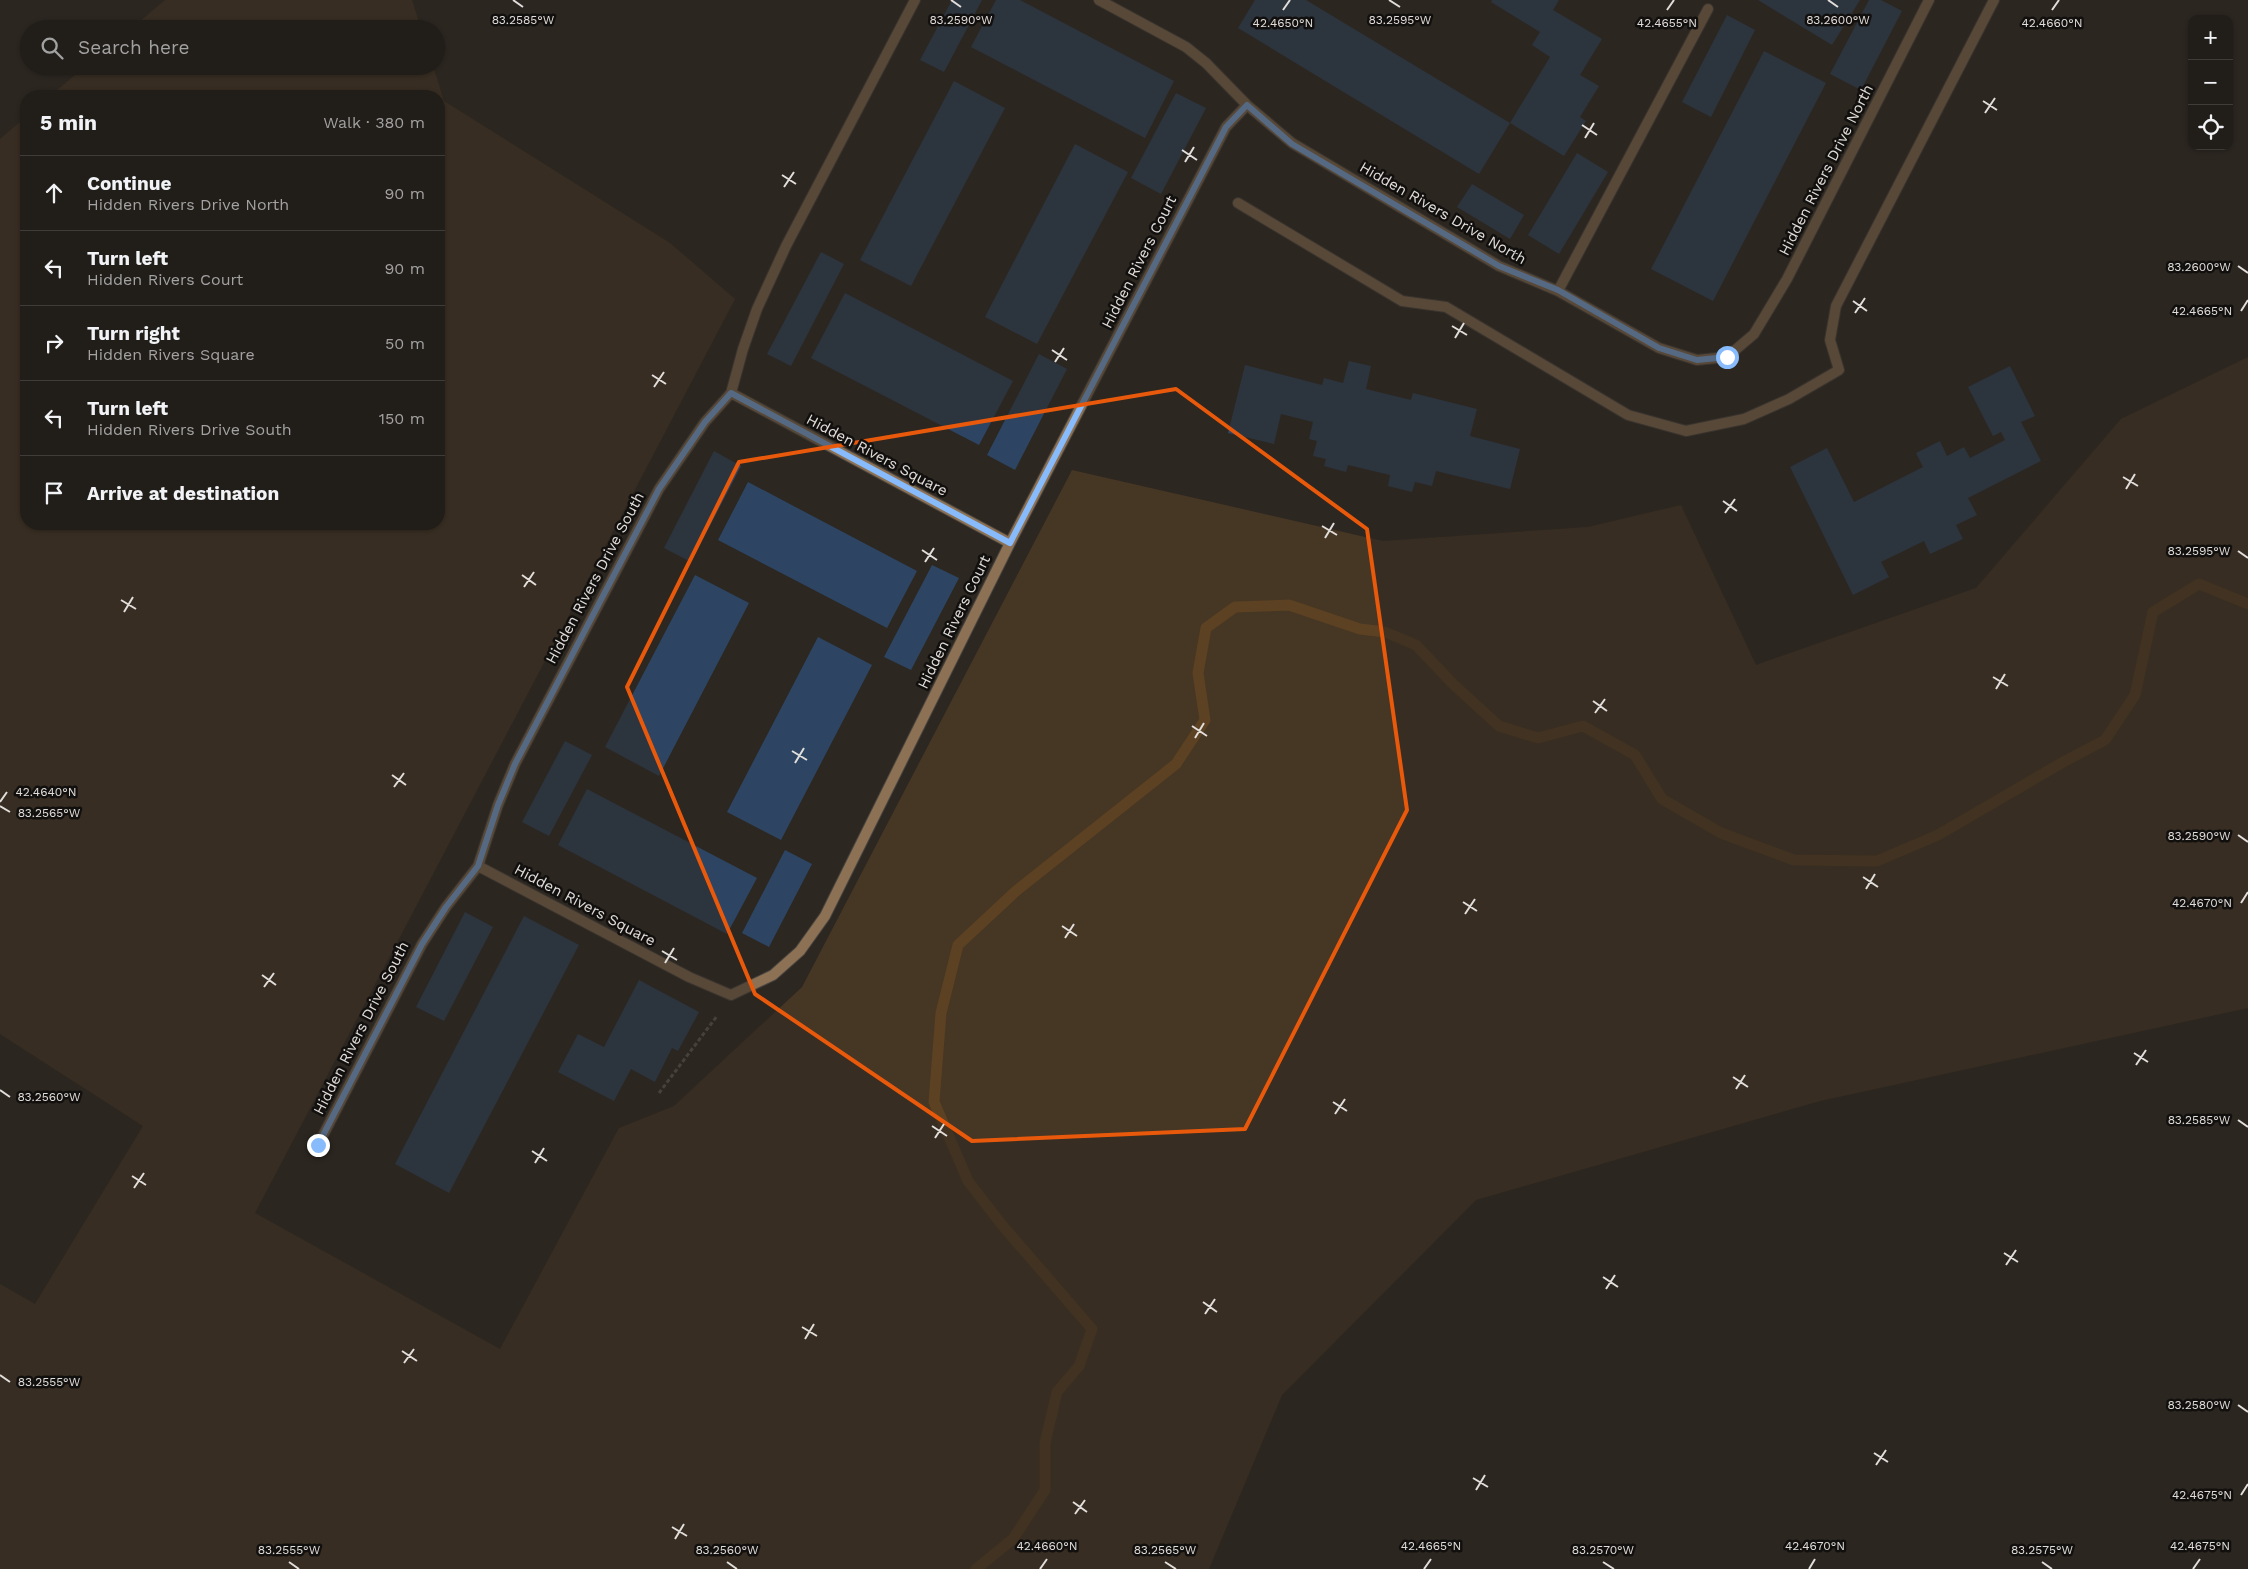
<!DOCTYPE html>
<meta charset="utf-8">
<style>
body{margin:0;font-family:"Work Sans",sans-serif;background:#292622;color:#f1f3f6}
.controls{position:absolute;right:15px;top:15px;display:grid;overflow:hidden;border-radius:10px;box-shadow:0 1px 4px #0004}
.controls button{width:45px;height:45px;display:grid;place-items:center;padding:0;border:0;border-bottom:1px solid #3e3b38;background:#211d19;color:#f1f3f6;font:25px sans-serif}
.stop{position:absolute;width:15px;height:15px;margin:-11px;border:4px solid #87bbfb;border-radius:50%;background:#fff}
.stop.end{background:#87bbfb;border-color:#fff;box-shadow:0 1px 5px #0008}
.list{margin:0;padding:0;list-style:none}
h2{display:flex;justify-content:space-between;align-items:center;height:65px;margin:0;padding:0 20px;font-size:21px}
h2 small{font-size:16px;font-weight:400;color:#a2a2a2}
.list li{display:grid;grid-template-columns:32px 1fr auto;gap:15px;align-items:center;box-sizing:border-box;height:75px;padding:0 20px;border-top:1px solid #3e3b38}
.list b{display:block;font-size:19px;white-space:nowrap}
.list p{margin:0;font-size:16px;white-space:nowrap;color:#a2a2a2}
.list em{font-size:16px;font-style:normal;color:#a2a2a2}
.icon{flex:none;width:28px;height:28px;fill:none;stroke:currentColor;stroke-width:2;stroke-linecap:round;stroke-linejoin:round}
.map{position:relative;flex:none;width:2248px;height:1569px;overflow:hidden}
.search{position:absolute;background:#211d19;box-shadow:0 1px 4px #0004;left:20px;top:20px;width:425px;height:55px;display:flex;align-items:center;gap:12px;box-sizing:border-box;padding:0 18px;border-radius:28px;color:#a2a2a2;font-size:19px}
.panel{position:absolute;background:#211d19;box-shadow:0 1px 4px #0004;left:20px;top:90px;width:425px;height:440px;border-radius:20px}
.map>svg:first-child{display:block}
</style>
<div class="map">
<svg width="2248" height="1569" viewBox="0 0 2248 1569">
<rect width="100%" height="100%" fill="#2c2721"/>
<path fill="#463624" d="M165 0H412L421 29H131Z
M86 66H433L444 101 670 243 735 299 255 1213 500 1349 619 1128 674 1106 802 987 1072 470 1383 541 1588 527 1681 505 1756 665 1976 588 2121 419 2248 357V1008L1820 1101 1476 1200 1282 1395 1209 1569H0V1284L35 1304 143 1126 0 1034V139L26 117V524H439V96H50Z"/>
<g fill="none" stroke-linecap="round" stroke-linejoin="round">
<path stroke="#5c4122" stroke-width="11" d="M976 1569 1013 1539 1045 1490V1443L1057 1392 1079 1366 1092 1329 1002 1225 968 1181 934 1102 941 1013 958 945 1016 891 1176 764 1205 720 1198 673 1206 628 1235 607 1289 605 1360 629 1385 632 1416 645 1453 684 1499 726 1538 738 1583 726 1635 755 1662 799 1721 833 1794 860 1877 861 1938 835 2065 761 2105 740 2135 695 2153 612 2199 584 2248 604"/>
</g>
<path fill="#2d4562" d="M952 0H982L944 72 920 60Z
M996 0H1020L1174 81 1145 138 971 47Z
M1255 0H1306L1510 123 1479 174 1238 28Z
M1492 0H1559L1553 10 1602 39 1580 75 1599 86 1580 117 1586 121 1564 156 1510 123 1550 57 1532 45 1540 32 1491 2Z
M1758 0H1860L1832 45Z
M1869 0H1881L1902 11 1861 90 1830 74Z
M1727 15 1755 30 1711 117 1682 102Z
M1764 51 1826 83 1713 301 1651 269Z
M954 81 1005 108 911 286 860 260Z
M1176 93 1206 108 1161 194 1131 178Z
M1075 144 1128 172 1037 344 985 317Z
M1577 153 1608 172 1559 254 1528 235Z
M1472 184 1524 215 1510 239 1457 207Z
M821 252 844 264 791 366 767 354Z
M845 293 1013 381 979 445 811 358Z
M1039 354 1067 369 1015 470 987 455Z
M1349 361 1371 366 1366 389 1411 400 1413 393 1477 409 1470 436 1520 449 1510 489 1436 471 1432 486 1415 482 1412 492 1388 486 1390 475 1348 465 1346 472 1324 466 1326 459 1313 456 1317 441 1309 439 1313 422 1281 414 1274 444 1228 433 1245 365 1322 385 1324 378 1343 383Z
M2010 366 2035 416 2021 422 2041 461 1968 498 1977 515 1956 525 1963 539 1930 554 1924 541 1881 562 1889 577 1853 595 1790 467 1827 448 1854 502 1923 467 1916 453 1940 441 1947 456 1964 447 1970 458 2005 440 2001 432 1993 436 1968 387Z
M714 451 741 466 691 562 664 548Z
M748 482 917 571 887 628 718 540Z
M932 565 959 578 911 670 884 657Z
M695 575 749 603 659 776 605 747Z
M818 637 872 665 781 840 727 812Z
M565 741 592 755 549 836 522 822Z
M587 789 757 878 727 934 558 845Z
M785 850 812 864 769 947 742 933Z
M465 912 493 927 444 1021 416 1007Z
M524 916 579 945 449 1193 395 1164Z
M639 980 699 1012 678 1051 672 1048 655 1082 631 1069 614 1101 558 1072 578 1034 604 1047Z"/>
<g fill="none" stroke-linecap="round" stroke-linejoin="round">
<g stroke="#49443f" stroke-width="12">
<path id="service" d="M1099 0 1186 47 1206 63 1247 105 1292 143 1499 266 1558 291 1659 348 1697 360 1727 357 1754 334 1787 279 1929 0
M1238 203 1402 301 1446 307 1628 415 1686 431 1744 419 1789 399 1839 370 1830 340 1836 306 1994 0
M1558 291 1708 9
M731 393 1010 543
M478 866 689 977 731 995 773 975 800 951 825 916 1010 543 1226 127 1247 105
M318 1145 422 944 446 907 478 866 498 805 515 764 659 489 705 422 731 393 743 349 757 309 786 246 915 0"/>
</g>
<path stroke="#67625d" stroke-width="3" stroke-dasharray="4 2.5" stroke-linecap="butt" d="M659 1093 717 1016"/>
<use href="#service" stroke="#8c7154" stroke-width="10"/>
</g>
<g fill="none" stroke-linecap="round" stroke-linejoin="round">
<path stroke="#87bbfb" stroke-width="6" d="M318 1145 422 944 446 907 478 866 498 805 515 764 659 489 705 422 731 393 1010 543 1226 127 1247 105 1292 144 1499 266 1558 290 1659 348 1697 360 1727 357"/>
</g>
<path d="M0 0H2248V1569H0ZM1176 389 1367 529 1407 810 1245 1129 972 1141 755 994 627 687 739 462Z" fill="#2c2721" fill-opacity=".55" fill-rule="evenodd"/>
<path fill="none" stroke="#e8590c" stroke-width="4" stroke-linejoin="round" d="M1176 389 1367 529 1407 810 1245 1129 972 1141 755 994 627 687 739 462Z"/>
<path fill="none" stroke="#e1ddda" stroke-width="2" d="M513 0 523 7M951 0 961 7M1389 0 1400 7M1828 0 1838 7M1283 10 1290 0M1667 10 1674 0M2052 10 2059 0M1983 101 1997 110M1985 113 1995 98M1582 125 1597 135M1585 138 1594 123M1182 150 1197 160M1185 162 1194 147M782 175 796 184M784 187 794 172M2238 266 2248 273M1853 301 1867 311M2241 311 2248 300M1855 313 1865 298M1452 326 1467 335M1455 338 1464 323M1052 350 1067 360M1055 362 1064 348M652 375 666 384M654 387 664 372M2123 477 2138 486M2126 489 2135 474M1723 501 1737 511M1725 513 1735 499M1322 526 1337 535M1325 538 1334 523M922 550 937 560M2238 551 2248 558M925 562 934 548M522 575 536 585M524 587 534 572M121 600 136 609M124 612 133 597M1993 677 2008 686M1996 689 2005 674M1593 701 1607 711M1595 713 1605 699M1192 726 1207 736M1195 738 1204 723M792 751 807 760M795 763 804 748M392 775 406 785M394 787 404 773M0 802 7 792M0 806 10 812M2238 835 2248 842M1863 877 1878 887M1866 889 1875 874M1463 902 1477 911M2241 903 2248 892M1465 914 1475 899M1062 926 1077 936M1065 938 1074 924M662 951 677 960M665 963 674 948M262 975 276 985M264 987 274 973M2134 1053 2148 1062M2136 1065 2146 1050M1733 1077 1748 1087M1736 1089 1745 1075M0 1090 10 1097M1333 1102 1347 1111M1335 1114 1345 1099M2238 1120 2248 1127M932 1126 947 1136M935 1138 944 1124M532 1151 547 1161M535 1163 544 1148M132 1176 146 1185M134 1188 144 1173M2004 1253 2018 1262M2006 1265 2016 1250M1603 1277 1618 1287M1606 1289 1615 1275M1203 1302 1217 1312M1205 1314 1215 1299M802 1327 817 1336M805 1339 814 1324M402 1351 417 1361M404 1363 414 1349M0 1375 10 1382M2238 1405 2248 1412M1874 1453 1888 1462M1876 1465 1886 1450M1473 1478 1488 1487M1476 1490 1485 1475M2241 1495 2248 1484M1073 1502 1087 1512M1075 1514 1085 1500M672 1527 687 1536M675 1539 684 1524M289 1562 299 1569M727 1562 737 1569M1165 1562 1176 1569M1603 1562 1614 1569M2042 1562 2052 1569M1040 1569 1047 1559M1424 1569 1431 1559M1809 1569 1815 1559M2193 1569 2200 1559"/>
<g text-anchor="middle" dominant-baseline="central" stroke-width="5" stroke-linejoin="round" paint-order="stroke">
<g font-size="15" fill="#e1ddda" stroke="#12100e">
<text transform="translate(1826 170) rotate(-63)">Hidden Rivers Drive North</text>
<text transform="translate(1443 213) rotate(30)">Hidden Rivers Drive North</text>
<text transform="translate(1139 262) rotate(-63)">Hidden Rivers Court</text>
<text transform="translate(877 455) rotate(28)">Hidden Rivers Square</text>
<text transform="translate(595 578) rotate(-62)">Hidden Rivers Drive South</text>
<text transform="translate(954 622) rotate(-64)">Hidden Rivers Court</text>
<text transform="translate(585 905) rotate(28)">Hidden Rivers Square</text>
<text transform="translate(361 1028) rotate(-63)">Hidden Rivers Drive South</text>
</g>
</g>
<g font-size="12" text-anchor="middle" fill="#e1ddda" stroke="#12100e" stroke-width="5" stroke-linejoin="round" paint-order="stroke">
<text x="961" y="24">83.2590°W</text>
<text x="1400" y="24">83.2595°W</text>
<text x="523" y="24">83.2585°W</text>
<text x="1838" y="24">83.2600°W</text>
<text x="1283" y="27">42.4650°N</text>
<text x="1667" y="27">42.4655°N</text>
<text x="2052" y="27">42.4660°N</text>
<text x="2199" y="271">83.2600°W</text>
<text x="2202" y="315">42.4665°N</text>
<text x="2199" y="555">83.2595°W</text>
<text x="46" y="796">42.4640°N</text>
<text x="49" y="817">83.2565°W</text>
<text x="2199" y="840">83.2590°W</text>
<text x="2202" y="907">42.4670°N</text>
<text x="49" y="1101">83.2560°W</text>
<text x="2199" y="1124">83.2585°W</text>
<text x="49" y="1386">83.2555°W</text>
<text x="2199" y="1409">83.2580°W</text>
<text x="2202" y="1499">42.4675°N</text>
<text x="1047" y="1550">42.4660°N</text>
<text x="1431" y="1550">42.4665°N</text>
<text x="1815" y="1550">42.4670°N</text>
<text x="2200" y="1550">42.4675°N</text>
<text x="289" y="1554">83.2555°W</text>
<text x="727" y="1554">83.2560°W</text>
<text x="1165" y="1554">83.2565°W</text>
<text x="1603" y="1554">83.2570°W</text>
<text x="2042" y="1554">83.2575°W</text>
</g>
</svg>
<div class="controls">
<button>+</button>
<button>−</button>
<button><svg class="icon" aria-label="locate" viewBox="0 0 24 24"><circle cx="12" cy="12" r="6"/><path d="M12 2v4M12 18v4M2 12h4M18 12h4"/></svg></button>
</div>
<div class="stop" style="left:1727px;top:357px"></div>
<div class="stop end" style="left:318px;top:1145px"></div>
<div class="search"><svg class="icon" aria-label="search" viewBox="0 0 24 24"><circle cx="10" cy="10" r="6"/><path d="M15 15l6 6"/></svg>Search here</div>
<section class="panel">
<h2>5 min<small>Walk · 380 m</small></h2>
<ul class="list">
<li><svg class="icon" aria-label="ahead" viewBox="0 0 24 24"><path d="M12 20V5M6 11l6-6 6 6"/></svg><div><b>Continue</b><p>Hidden Rivers Drive North</p></div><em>90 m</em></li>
<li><svg class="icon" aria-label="left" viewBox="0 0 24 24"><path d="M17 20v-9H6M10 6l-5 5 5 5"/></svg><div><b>Turn left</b><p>Hidden Rivers Court</p></div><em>90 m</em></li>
<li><svg class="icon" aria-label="right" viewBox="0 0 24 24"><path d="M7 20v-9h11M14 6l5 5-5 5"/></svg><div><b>Turn right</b><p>Hidden Rivers Square</p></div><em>50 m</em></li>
<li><svg class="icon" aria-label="left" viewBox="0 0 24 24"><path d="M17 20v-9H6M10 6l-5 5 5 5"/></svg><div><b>Turn left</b><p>Hidden Rivers Drive South</p></div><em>150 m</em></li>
<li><svg class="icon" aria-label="arrive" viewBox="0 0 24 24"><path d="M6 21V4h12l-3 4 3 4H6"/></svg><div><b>Arrive at destination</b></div></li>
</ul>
</section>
</div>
